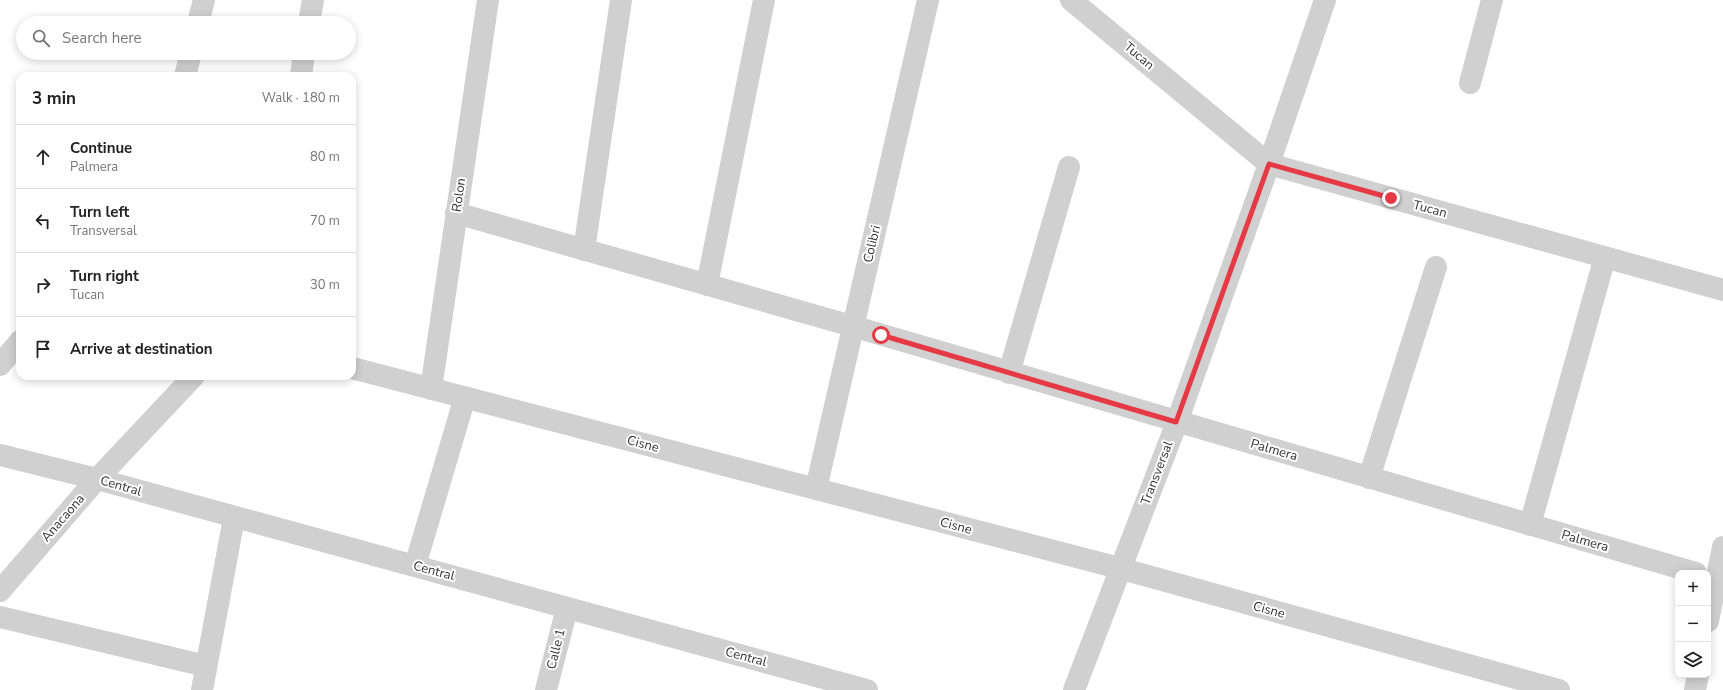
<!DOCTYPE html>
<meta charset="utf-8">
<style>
body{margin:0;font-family:"Nunito Sans",sans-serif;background:#f6f6f6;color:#222}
.controls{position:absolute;right:12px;bottom:12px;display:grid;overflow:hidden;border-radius:8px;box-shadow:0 2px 10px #0003}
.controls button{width:36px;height:36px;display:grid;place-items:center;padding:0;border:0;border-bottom:1px solid #e0e0e0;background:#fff;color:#222;font:20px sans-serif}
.stop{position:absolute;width:12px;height:12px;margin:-9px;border:3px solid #e63946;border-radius:50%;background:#fff}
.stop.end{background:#e63946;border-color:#fff;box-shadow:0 1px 4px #0008}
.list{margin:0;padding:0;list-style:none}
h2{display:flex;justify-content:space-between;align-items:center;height:52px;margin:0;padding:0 16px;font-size:17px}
h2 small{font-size:13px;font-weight:400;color:#767676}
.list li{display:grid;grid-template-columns:26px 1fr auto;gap:12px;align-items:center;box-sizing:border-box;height:64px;padding:0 16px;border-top:1px solid #e0e0e0}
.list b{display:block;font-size:15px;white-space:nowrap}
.list p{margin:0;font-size:13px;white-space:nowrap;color:#767676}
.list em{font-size:13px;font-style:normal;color:#767676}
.icon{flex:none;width:22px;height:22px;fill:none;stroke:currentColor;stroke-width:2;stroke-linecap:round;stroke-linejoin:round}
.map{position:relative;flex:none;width:1723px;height:690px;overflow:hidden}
.search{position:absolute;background:#fff;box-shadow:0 2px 10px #0003;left:16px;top:16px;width:340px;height:44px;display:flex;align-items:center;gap:10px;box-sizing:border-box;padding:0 14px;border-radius:22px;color:#767676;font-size:15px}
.panel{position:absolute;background:#fff;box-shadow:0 2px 10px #0003;left:16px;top:72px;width:340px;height:308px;border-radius:12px}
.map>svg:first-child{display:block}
</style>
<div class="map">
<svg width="1723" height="690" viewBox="0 0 1723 690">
<rect width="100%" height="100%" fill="#fff"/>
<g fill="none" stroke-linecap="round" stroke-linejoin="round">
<path stroke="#d0d0d0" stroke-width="22" d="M1071 0 1269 164 1723 290
M198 23 204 0
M309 23 313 0
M185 76 191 53
M301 76 304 53
M1470 83 1492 0
M456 213 852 326 1696 573
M584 250 621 0
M707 285 764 0
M0 365 20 341
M352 368 1119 568 1559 690
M1009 373 1069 167
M431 389 488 0
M0 455 97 479 867 690
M1369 478 1436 267
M816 489 928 0
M1530 525 1605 257
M415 566 465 397
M0 591 97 479 194 376
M0 617 206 666
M1708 621 1723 547
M202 690 234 518
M546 690 567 608
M1074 690 1177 422 1269 164 1325 0
M1695 690 1698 675"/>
</g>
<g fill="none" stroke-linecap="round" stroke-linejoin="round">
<path stroke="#e63946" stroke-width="5" d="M881 335 1176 422 1269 164 1391 198"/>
</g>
<g text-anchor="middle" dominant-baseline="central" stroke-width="4" stroke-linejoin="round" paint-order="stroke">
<g font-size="13" fill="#333" stroke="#fff">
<text transform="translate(1139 56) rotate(40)">Tucan</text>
<text transform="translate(459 195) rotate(-82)">Rolon</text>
<text transform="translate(1430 209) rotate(15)">Tucan</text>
<text transform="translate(872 244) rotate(-77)">Colibri</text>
<text transform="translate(643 444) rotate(15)">Cisne</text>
<text transform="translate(1274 450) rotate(16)">Palmera</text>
<text transform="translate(1157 473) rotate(-69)">Transversal</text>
<text transform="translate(121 486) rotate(16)">Central</text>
<text transform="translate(63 518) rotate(-49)">Anacaona</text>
<text transform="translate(956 526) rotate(15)">Cisne</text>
<text transform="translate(1585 541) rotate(16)">Palmera</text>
<text transform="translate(434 571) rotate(15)">Central</text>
<text transform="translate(1269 610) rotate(15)">Cisne</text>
<text transform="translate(556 649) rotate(-76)">Calle 1</text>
<text transform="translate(746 657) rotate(15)">Central</text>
</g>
</g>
</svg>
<div class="controls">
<button>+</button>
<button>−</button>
<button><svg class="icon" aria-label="layers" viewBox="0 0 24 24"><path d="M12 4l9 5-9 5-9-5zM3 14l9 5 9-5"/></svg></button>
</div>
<div class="stop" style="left:881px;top:335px"></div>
<div class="stop end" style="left:1391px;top:198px"></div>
<div class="search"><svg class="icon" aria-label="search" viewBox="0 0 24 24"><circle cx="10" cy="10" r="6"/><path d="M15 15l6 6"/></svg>Search here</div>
<section class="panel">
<h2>3 min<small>Walk · 180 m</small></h2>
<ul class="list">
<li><svg class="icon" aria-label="ahead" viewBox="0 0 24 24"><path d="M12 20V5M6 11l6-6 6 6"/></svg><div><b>Continue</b><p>Palmera</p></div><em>80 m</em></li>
<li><svg class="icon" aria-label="left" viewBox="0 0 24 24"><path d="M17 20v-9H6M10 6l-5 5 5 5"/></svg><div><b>Turn left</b><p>Transversal</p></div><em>70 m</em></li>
<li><svg class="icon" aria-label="right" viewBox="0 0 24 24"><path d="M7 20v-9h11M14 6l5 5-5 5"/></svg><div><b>Turn right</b><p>Tucan</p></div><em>30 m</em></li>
<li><svg class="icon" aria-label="arrive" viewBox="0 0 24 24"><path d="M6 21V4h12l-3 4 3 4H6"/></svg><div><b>Arrive at destination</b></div></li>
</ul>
</section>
</div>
